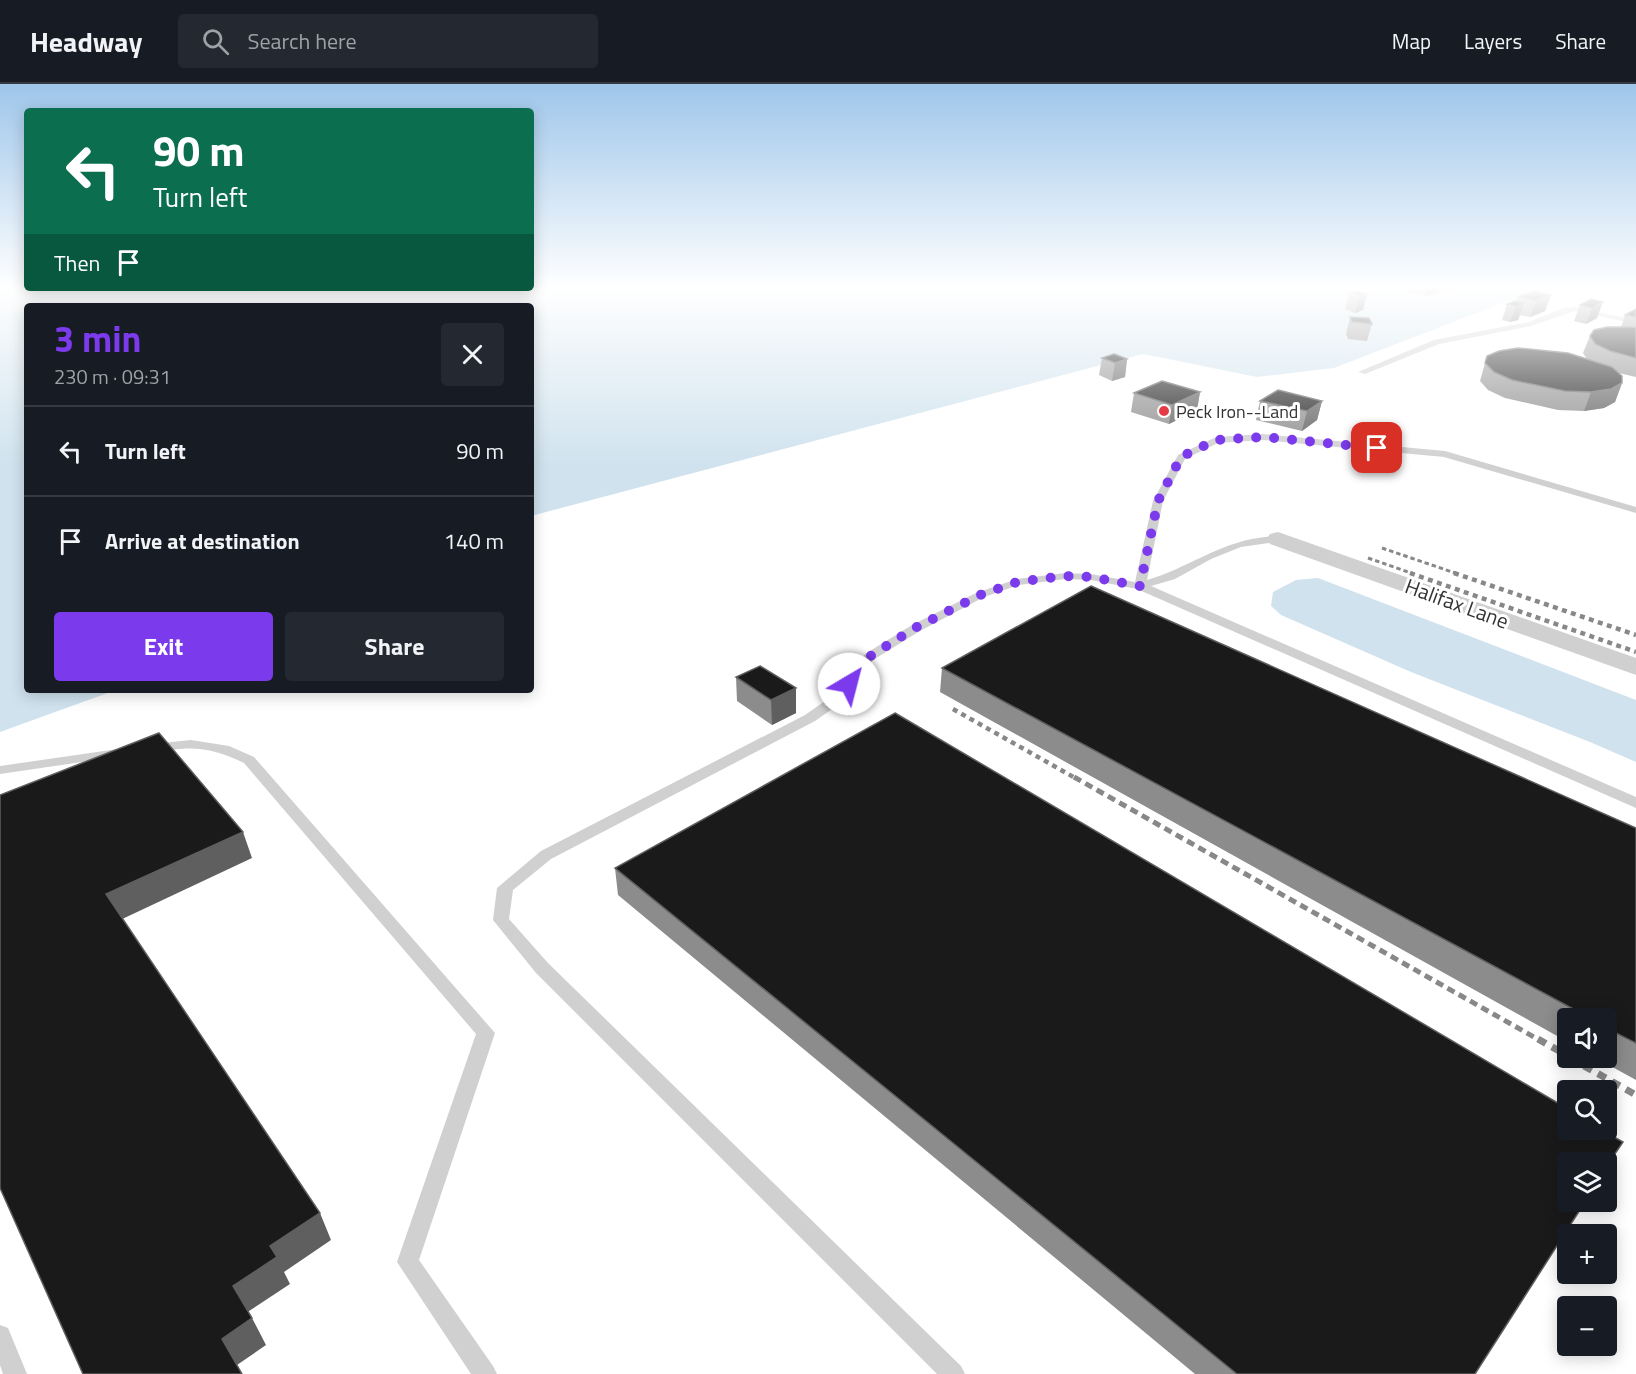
<!DOCTYPE html>
<html lang="en">
<head>
<meta charset="utf-8">
<style>
	body { margin:0; font-family:"Titillium Web",sans-serif; background:#242831; color:#f1f3f6; height:100vh; display:flex; flex-direction:column; font-size:22px; white-space:nowrap }
	* { box-sizing:border-box; margin:0 }
	p { font-size:20px; color:#9ea1a6 }
	.icon { flex:none; width:33px; height:33px; fill:none; stroke:currentColor; stroke-width:2; stroke-linecap:round; stroke-linejoin:round }
	.map { position:relative; flex:1; overflow:hidden }
	.side { position:absolute; left:24px; top:219px; width:510px; height:390px; display:flex; flex-direction:column; background:#171b24; border-radius:6px; box-shadow:0 3px 15px #0003 }
	.side>* { flex:none }
	.guide { position:absolute; left:24px; top:24px; width:510px; height:183px; border-radius:6px; box-shadow:0 3px 15px #0003; background:#0b6e4f; color:#fff; overflow:hidden }
	.controls { position:absolute; left:1557px; top:924px; display:grid; gap:12px }
	.controls a { display:grid; place-items:center; width:60px; height:60px; border-radius:6px; background:#171b24; box-shadow:0 3px 15px #0003; font-size:30px }
	.pin { position:absolute; display:grid; place-items:center; width:51px; height:51px; color:#fff; margin:-26px; border-radius:12px; box-shadow:0 3px 9px #0006 }
	.me { position:absolute; width:66px; margin:-33px; rotate:37deg; stroke-linejoin:round; filter:drop-shadow(0 0 4px #0008) }
	.turn { display:flex; align-items:center; gap:21px; height:126px; padding:0 30px; font-size:27px }
	.turn .icon { width:78px; height:78px; stroke-width:2.5 }
	.turn b { display:block; font-size:42px; line-height:51px }
	.then { display:flex; align-items:center; height:57px; padding:0 30px; background:#0003; gap:12px; font-size:22px }
	.round { display:grid; place-items:center; flex:none; width:63px; height:63px; border-radius:6px; background:#242831 }
	.overview { display:flex; align-items:center; justify-content:space-between; height:102px; padding:0 30px }
	h1 { font-size:36px; font-weight:700; line-height:45px; color:#7c3aed }
	.action { display:flex; gap:12px; margin-top:auto; padding:12px 30px }
	.action a { flex:1; height:69px; border-radius:6px; background:#7c3aed; color:#fff; font-size:24px; font-weight:700; line-height:69px; text-align:center }
	.action a+a { background:#242831; color:#f1f3f6 }
	ul { padding:0; list-style:none }
	li { display:flex; align-items:center; gap:18px; height:90px; padding:0 30px; border-top:2px solid #363941 }
	li div { flex:1 }
	li b { display:block; font-size:22px }
	li em { font-style:normal }
	header { display:flex; align-items:center; gap:36px; box-sizing:border-box; height:84px; padding:0 30px; background:#171b24; border-bottom:2px solid #363941 }
	header strong { font-size:28px }
	nav { display:flex; gap:33px; margin-inline-start:auto; font-size:21px }
	.search { width:420px; height:54px; background:#242831; display:flex; align-items:center; gap:15px; box-sizing:border-box; padding:0 21px; border-radius:6px; color:#9ea1a6; font-size:22px }
	.map>svg:first-child { display:block }
	.water { fill:#cfe2ee }
	.lines { fill:none; stroke-linecap:round; stroke-linejoin:round }
	.service { fill:#d0d0d0; fill-rule:evenodd }
	.minor { fill:#d0d0d0; fill-rule:evenodd }
	.rail-far3 { stroke:#888; stroke-width:3; stroke-dasharray:4.5 3; stroke-linecap:butt }
	.rail-far2 { stroke:#888; stroke-width:4.5; stroke-dasharray:5 4.5; stroke-linecap:butt }
	.rail-far1 { stroke:#888; stroke-width:5; stroke-dasharray:8 5; stroke-linecap:butt }
	.rail { stroke:#888; stroke-width:7; stroke-dasharray:9 7; stroke-linecap:butt }
	.wall { fill:#8c8c8c }
	.shaded-wall { fill:#5f5f5f }
	.building { fill:#1a1a1a; stroke:#5f5f5f; stroke-width:1.5 }
	.route { stroke:#7c3aed; stroke-width:10; stroke-dasharray:0 18 }
	.poi-dot { fill:#e63946; stroke:#fff; stroke-width:2 }
	.labels { text-anchor:middle; dominant-baseline:central; stroke-width:6; stroke-linejoin:round; paint-order:stroke }
	.far-poi-label { font-size:18px; fill:#333; stroke:#fff; text-anchor:start }
	.street-label { font-size:21px; fill:#333; stroke:#fff }
</style>
</head>
<body>
<header>
<strong>Headway</strong>
<div class="search"><svg class="icon" aria-label="search" viewBox="0 0 24 24"><circle cx="10" cy="10" r="6"/><path d="M15 15l6 6"/></svg>Search here</div>
<nav><a>Map</a><a>Layers</a><a>Share</a></nav>
</header>
<div class="map">
<svg width="1636" height="1290" viewBox="0 0 1636 1290">
	<rect width="100%" height="100%" fill="#fff"/>
	<!-- water -->
	<path class="water" d="M0 204H1571L1505 218 1334 284 1257 293 1143 270 531 432V222H27V606H116L0 648Z
		M1318 494 1636 616V678L1590 658 1411 588 1281 531 1271 522 1273 508 1296 496Z"/>
	<g class="lines">
		<!-- service -->
		<path class="service" d="M1575 223 1636 236V240L1575 227 1531 242 1439 260 1365 290 1358 288 1434 256 1529 238 1563 224Z
			M1263 350 1445 367 1636 423V429L1444 373 1263 356 1218 359 1185 375 1163 417 1147 496C1186 485 1217 460 1258 454 1266 453 1274 451 1282 453V457L1241 463 1211 475 1175 495 1151 502 1636 713V724L1137 505 1091 496 1065 495 1019 501 984 513 920 547 873 576 845 616 815 637 551 775 513 806 509 835 548 879 961 1282 965 1290H937L536 889 493 836 497 804 541 767 805 631 835 610 865 570 912 541 976 509 1017 495 1065 489 1091 490 1135 498 1153 417 1178 371 1216 353Z
			M191 656 229 662 254 673 495 949 419 1176 493 1282 497 1290H471L397 1178 476 950 244 679C223 669 204 663 181 665 170 665 153 672 145 664L152 660Z
			M118 665 123 666 125 669 123 672 0 690V682Z
			M0 1241 8 1244 27 1290H3L0 1281Z"/>
		<!-- minor -->
		<path class="minor" d="M1278 448 1636 574V591L1270 460 1267 455 1270 450Z"/>
		<!-- rail-far3 -->
		<path class="rail-far3" d="M1382 464 1458 490
			M1368 474 1414 490"/>
		<!-- rail-far2 -->
		<path class="rail-far2" d="M1410 489 1636 568
			M1454 489 1636 551
			M953 625 1077 695"/>
		<!-- rail-far1 -->
		<path class="rail-far1" d="M1074 693 1541 957"/>
		<!-- rail -->
		<path class="rail" d="M1538 955 1568 972
			M1570 974 1636 1011"/>
	</g>
	<!-- wall -->
	<path class="wall" d="M1409 204H1453L1426 212 1408 207Z
		M1349 209 1367 210 1363 226 1355 229 1345 225Z
		M1551 211 1545 227 1530 233 1520 231 1518 236 1510 238 1502 236 1507 220 1516 217 1518 213Z
		M1591 215 1597 234 1586 240 1574 237 1580 221Z
		M1636 225V293L1619 289 1622 299 1615 318 1604 324 1584 327 1558 326 1505 314 1488 306 1480 297 1487 272 1587 275 1583 269 1590 252 1621 243 1625 231Z
		M1350 233 1372 240 1367 257 1348 255 1346 250Z
		M1102 274 1127 275 1125 293 1112 297 1099 291Z
		M1200 308 1197 326 1169 340 1131 328 1134 309Z
		M1260 317H1322L1317 336 1302 347 1256 336Z
		M942 584 1636 744V996L1596 974H1606V934H1568V958L940 608Z
		M736 593 796 629 772 641 737 617Z
		M615 784 1475 1290H1195L618 811Z"/>
	<!-- shaded-wall -->
	<path class="shaded-wall" d="M1428 204H1453L1426 212Z
		M1367 210 1363 226 1355 229 1360 212Z
		M1551 211 1545 227 1530 233 1536 217Z
		M1603 218 1597 234 1586 240 1592 224Z
		M1524 219 1518 236 1510 238 1516 222Z
		M1127 275 1125 293 1112 297 1115 279Z
		M1622 299 1615 318 1604 324 1584 327 1591 308Z
		M1200 308 1197 326 1169 340 1172 321Z
		M1322 317 1317 336 1302 347 1307 327Z
		M796 604V629L772 641 771 616Z
		M243 748 252 774 118 837 106 810Z
		M320 1129 331 1156 284 1188 290 1200 246 1229 233 1202 270 1162Z
		M252 1234 266 1261 237 1281 222 1255Z"/>
	<!-- building -->
	<path class="building" d="M1356 207 1367 210 1360 212 1349 209Z
		M1533 207 1551 211 1536 217 1518 213Z
		M1591 215 1603 218 1592 224 1580 221Z
		M1515 217 1524 219 1516 222 1507 220Z
		M1636 225V233L1625 231Z
		M1350 233 1369 234 1372 240 1352 238Z
		M1607 243H1636V274L1610 267 1595 260 1590 252 1594 246Z
		M1518 264 1568 269 1612 283 1622 292V299L1611 305 1591 308 1565 307 1512 296 1494 288 1485 279 1487 272 1499 267Z
		M1114 270 1127 275 1115 279 1102 274Z
		M1162 297 1200 308 1172 321 1134 309Z
		M1278 306 1322 317 1307 327 1260 317Z
		M1091 502 1636 744V959L1606 944V934H1590L942 584Z
		M760 582 796 604 771 616 736 593Z
		M895 629 1568 1025V1046H1602L1623 1058 1606 1083V1078H1568V1118H1585L1475 1290H1237L615 784Z
		M159 649 243 748 106 810 320 1129 270 1162 277 1173 233 1202 252 1234 222 1255 242 1290H83L0 1104V711Z"/>
	<!-- sky -->
	<linearGradient id="sky" x2="0" y2="1"><stop stop-color="#9ec6ea"/><stop offset="0.53" stop-color="#fff"/><stop offset="1" stop-color="#fff" stop-opacity="0"/></linearGradient>
	<rect width="1636" height="384" fill="url(#sky)"/>
	<g class="lines">
		<!-- route -->
		<path class="route" d="M849 600 869 573 915 544 980 511 1017 498 1065 492 1091 493 1140 502 1158 417 1181 373 1216 356 1263 353 1377 364"/>
	</g>
	<!-- markers -->
	<circle class="poi-dot" cx="1164" cy="327" r="6"/>
	<g class="labels">
		<!-- far-poi labels -->
		<g class="far-poi-label">
			<text x="1176" y="327">Peck Iron--Land</text>
		</g>
		<!-- street labels -->
		<g class="street-label">
			<text transform="translate(1457 519) rotate(20)">Halifax Lane</text>
		</g>
	</g>
</svg>
<div class="controls">
<a><svg class="icon" aria-label="sound" viewBox="0 0 24 24"><path d="M4 9h4l5-4v14l-5-4H4zM17 9q2 3 0 6"/></svg></a>
<a><svg class="icon" aria-label="search" viewBox="0 0 24 24"><circle cx="10" cy="10" r="6"/><path d="M15 15l6 6"/></svg></a>
<a><svg class="icon" aria-label="layers" viewBox="0 0 24 24"><path d="M12 4l9 5-9 5-9-5zM3 14l9 5 9-5"/></svg></a>
<a>+</a>
<a>−</a>
</div>
<div class="pin" style="left:1377px;top:364px;background:#d93025"><svg class="icon" aria-label="arrive" viewBox="0 0 24 24"><path d="M6 21V4h12l-3 4 3 4H6"/></svg></div>
<svg class="me" style="left:849px;top:600px" viewBox="-20 -20 40 40"><circle r="19" fill="#fff"/><path d="M0-13L10 11 0 6-10 11z" fill="#7c3aed"/></svg>
<div class="guide">
<div class="turn"><svg class="icon" aria-label="left" viewBox="0 0 24 24"><path d="M17 20v-9H6M10 6l-5 5 5 5"/></svg><div><b>90 m</b>Turn left</div></div>
<div class="then">Then<svg class="icon" aria-label="arrive" viewBox="0 0 24 24"><path d="M6 21V4h12l-3 4 3 4H6"/></svg></div>
</div>
<section class="side">
<div class="overview"><div><h1>3 min</h1><p>230 m · 09:31</p></div><a class="round"><svg class="icon" aria-label="close" viewBox="0 0 24 24"><path d="M6 6l12 12M18 6L6 18"/></svg></a></div>
<ul>
<li><svg class="icon" aria-label="left" viewBox="0 0 24 24"><path d="M17 20v-9H6M10 6l-5 5 5 5"/></svg><div><b>Turn left</b></div><em>90 m</em></li>
<li><svg class="icon" aria-label="arrive" viewBox="0 0 24 24"><path d="M6 21V4h12l-3 4 3 4H6"/></svg><div><b>Arrive at destination</b></div><em>140 m</em></li>
</ul>
<div class="action"><a>Exit</a><a>Share</a></div>
</section>
</div>
</body>
</html>
